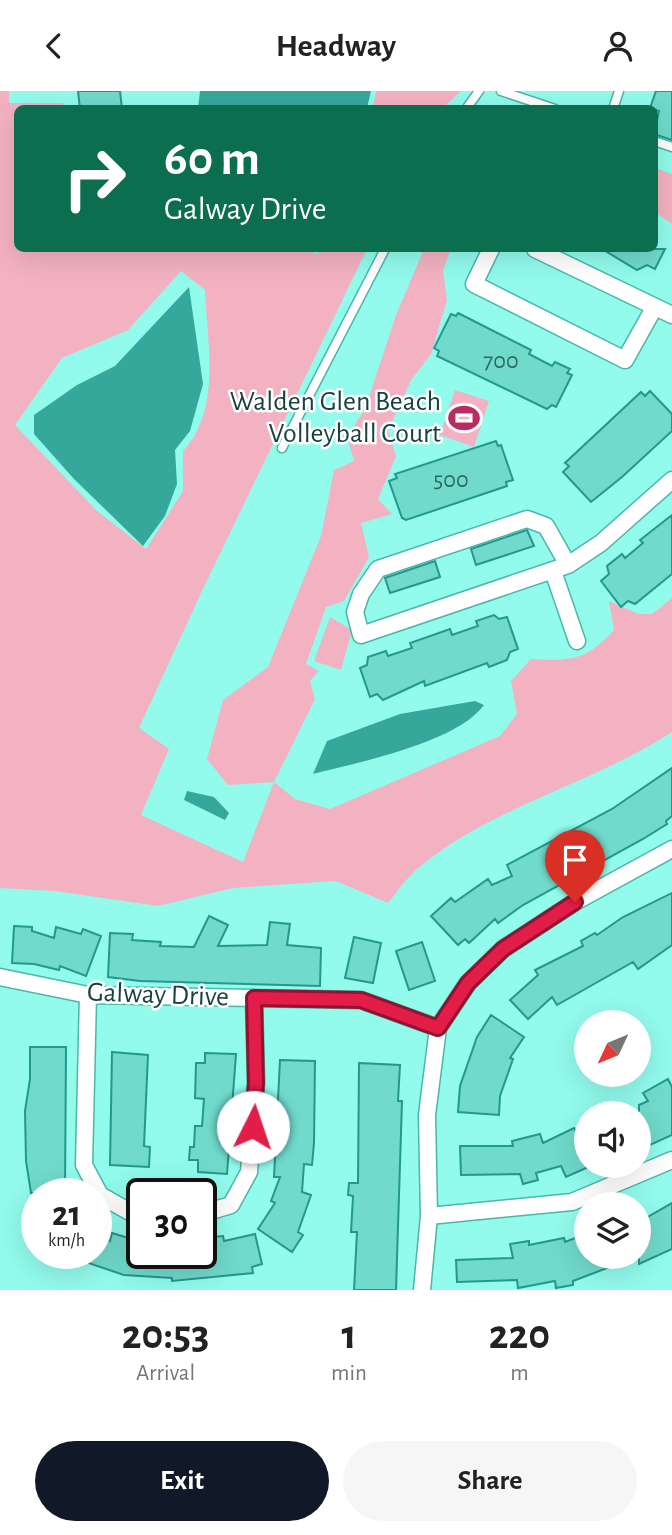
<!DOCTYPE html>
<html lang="en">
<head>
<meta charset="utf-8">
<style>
	body { margin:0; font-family:"Alegreya Sans",sans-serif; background:#f6f6f6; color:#222; height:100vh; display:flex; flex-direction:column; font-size:26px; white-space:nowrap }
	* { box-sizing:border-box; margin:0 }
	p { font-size:23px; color:#767676 }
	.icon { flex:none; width:38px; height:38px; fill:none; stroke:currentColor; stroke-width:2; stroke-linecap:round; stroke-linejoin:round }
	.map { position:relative; height:1199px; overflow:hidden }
	.details { display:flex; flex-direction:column; background:#fff; flex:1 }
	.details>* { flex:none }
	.hud { position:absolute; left:14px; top:14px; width:644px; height:147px; border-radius:10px; box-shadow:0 7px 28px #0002; background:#0b6e4f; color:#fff; overflow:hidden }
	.needle { width:46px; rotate:226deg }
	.buttons { position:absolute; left:574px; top:919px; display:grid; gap:14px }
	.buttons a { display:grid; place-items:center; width:77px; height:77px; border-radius:50%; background:#fff; box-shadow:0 7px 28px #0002; font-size:35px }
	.speed { position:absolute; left:21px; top:1087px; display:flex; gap:14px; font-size:35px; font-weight:700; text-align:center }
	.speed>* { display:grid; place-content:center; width:91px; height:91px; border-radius:50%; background:#fff; box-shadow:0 7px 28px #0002; line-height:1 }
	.speed small { font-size:18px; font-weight:400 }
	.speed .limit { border:4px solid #111; border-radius:10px; background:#fff; color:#111 }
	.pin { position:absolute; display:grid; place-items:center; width:60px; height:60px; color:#fff; margin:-72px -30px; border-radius:50% 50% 50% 0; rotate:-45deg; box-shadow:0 0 7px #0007 }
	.pin .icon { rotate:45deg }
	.me { position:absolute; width:77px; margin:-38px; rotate:4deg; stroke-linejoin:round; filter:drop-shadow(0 0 5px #0008) }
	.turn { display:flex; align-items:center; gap:24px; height:147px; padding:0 35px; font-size:32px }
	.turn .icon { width:91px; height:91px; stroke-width:2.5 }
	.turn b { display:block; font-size:49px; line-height:60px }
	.eta { display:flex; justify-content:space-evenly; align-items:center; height:119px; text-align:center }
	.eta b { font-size:42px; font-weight:700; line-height:49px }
	.button { display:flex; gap:14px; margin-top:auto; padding:14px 35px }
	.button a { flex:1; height:80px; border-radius:42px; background:#111827; color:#fff; font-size:28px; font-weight:700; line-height:80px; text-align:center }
	.button a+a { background:#f6f6f6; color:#222 }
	header { display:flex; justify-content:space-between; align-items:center; height:91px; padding:0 35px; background:#fff; font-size:32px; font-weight:700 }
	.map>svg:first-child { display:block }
	.green { fill:#f3b2c1; fill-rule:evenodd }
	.water { fill:#36a89b }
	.building { fill:#70dacb; stroke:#23988c; stroke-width:2 }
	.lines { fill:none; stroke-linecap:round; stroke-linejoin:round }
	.service-casing { stroke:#4ab7a9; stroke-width:11 }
	.minor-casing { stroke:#4ab7a9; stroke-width:19 }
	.service { stroke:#fff; stroke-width:8 }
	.minor { stroke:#fff; stroke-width:16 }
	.route-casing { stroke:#92132f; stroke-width:18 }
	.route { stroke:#e11d48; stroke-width:12 }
	.labels { text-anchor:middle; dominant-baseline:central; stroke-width:5; stroke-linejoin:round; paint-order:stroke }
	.number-label { font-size:24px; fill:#2c6961 }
	.poi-label { font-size:28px; fill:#16433e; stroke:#fff; text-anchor:end }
	.street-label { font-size:28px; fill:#16433e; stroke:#fff }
</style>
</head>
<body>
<header><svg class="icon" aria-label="back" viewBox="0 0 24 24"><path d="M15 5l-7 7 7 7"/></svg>Headway<svg class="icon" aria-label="person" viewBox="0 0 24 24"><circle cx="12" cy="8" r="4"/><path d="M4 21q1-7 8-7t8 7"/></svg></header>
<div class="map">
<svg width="672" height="1199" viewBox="0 0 672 1199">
	<rect width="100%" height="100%" fill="#92fbec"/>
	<!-- green -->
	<path class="green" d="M0 0H9V12H63V17L18 18V158H305L318 163 321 158H367L201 502 139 637 169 658 141 724 243 771 274 691 228 694 207 668 223 609 268 576 321 445 334 379 354 370 347 346 365 318 396 224 424 158H451L443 179 447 209 431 263 411 289 388 340 396 365 378 408 392 423 361 432 369 466 344 510 326 516 306 573 319 580 310 590 315 608 274 691 295 708 330 718 500 645 517 623 511 590 531 568C571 570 586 570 614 539L609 510 639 523H652L672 507V641C591 694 489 716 416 779 406 788 397 801 388 812L336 790 233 797 158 815 55 800 0 797ZM181 180 205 199C207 252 222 318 183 360V400L146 458 97 420 15 334 62 267 128 239Z
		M376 0H461L443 17H373Z
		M655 77 672 83V133L655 121Z
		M455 299 489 310 474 356 440 344Z
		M330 526 352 539 341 579 314 570Z"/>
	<!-- water -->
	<path class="water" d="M200 0H371L367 17H198Z
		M189 196 203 293 190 340 175 359 177 393 165 425 143 455 74 388 34 343V324L77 294 115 275Z
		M475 610 484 614C456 652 359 671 313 683L327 650 400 623Z
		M187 700 214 706 229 722 225 729 184 709Z"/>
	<!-- building -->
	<path class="building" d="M78 0H120L122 18H80Z
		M656 0H672V49L654 43 659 20 650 17Z
		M602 158H665L655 178 647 174 637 179Z
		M458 222 531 259 529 263 552 275 555 271 570 278 567 282 572 284 556 316 552 314 547 318 437 265 439 260 434 257 451 223 456 225Z
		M650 300 672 323V340L622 386 591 411 563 381 569 375 565 372 641 301 645 305Z
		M496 350 498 355 501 354 513 389 506 391 507 395 406 429 402 427 389 390 397 387 395 383Z
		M672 424V483L635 513 628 510 621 516 601 490 609 483 607 475 622 463 625 467 643 452 640 449Z
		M527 439 534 455 476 474 471 458Z
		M435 470 440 486 390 502 385 487Z
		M494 524 499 528 507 526 518 558 510 561 507 569 489 576 487 572 425 595 424 590 383 609 377 603 370 606 360 577 367 574 368 566 386 560 388 565 412 557 410 552 450 538 452 544 478 535 476 530Z
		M672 677V725L666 730 667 733 643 748 523 814 498 832 495 828 469 852 465 848 458 854 431 825 451 807 455 811 488 788 492 794 512 785 507 774 612 718Z
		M672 802V854L638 878 633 871 557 914 552 906 528 928 510 909 538 884 535 879 583 855 581 850 595 842 597 844 623 826Z
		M209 825 228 834 218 855 267 854 270 831 290 833 287 854 321 857 320 895 140 890 108 886 110 842 133 843 132 849 161 851 160 855 194 856Z
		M14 835 32 836V840L54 847 56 836 81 843 83 838 101 845 86 885 60 875 59 879 34 873 12 872Z
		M354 846 381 852 373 892 345 887Z
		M422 851 435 890 409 899 396 860Z
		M491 924 524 946 510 967 513 968 500 1005 499 1024 458 1021 460 995 477 946Z
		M30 956H66L65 1102H31L26 1070 25 1020 30 988Z
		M112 961 148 964 144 1055 150 1056 149 1076 110 1074Z
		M205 962 236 963 227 1083 198 1081V1069H189L190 1056H194L195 1035H202L204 1008 195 1007 196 972H205Z
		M280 969 315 970 314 1052 312 1074 304 1073 302 1101 311 1104 298 1141 303 1144 292 1161 258 1138 275 1112 271 1110 280 1086H274Z
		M359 972 400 974 398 1010H402L396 1199H354L357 1141H351L353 1105 348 1104 349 1092H358Z
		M668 988 672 996V1044L639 1059V1014L648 1010 643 1002Z
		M574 1037 576 1041 586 1037V1077L566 1086 561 1075 536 1082 538 1089 523 1093 520 1083 461 1084 460 1055H513L512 1050 540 1043 543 1052Z
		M672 1112V1158L639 1173V1131Z
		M112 1142 142 1151V1162H201V1147L223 1145 224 1150 255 1143 262 1173 252 1176 253 1182 172 1190V1187L124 1184 65 1164 96 1162V1144L110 1150Z
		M586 1143V1166H636L573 1190V1194L556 1197 555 1190 518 1197 517 1189 457 1191 456 1169 513 1167 510 1153 529 1150V1154L564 1147 565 1151Z"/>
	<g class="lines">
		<defs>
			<path id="service" d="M501 0 555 18
				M466 18 479 0
				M613 18 619 0
				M654 50 672 56
				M282 357 385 158"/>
			<path id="minor" d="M491 158 474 193 625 269 654 217
				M535 158 672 224
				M568 474 546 435 527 428 378 478 361 503 355 521 361 544 568 474 601 452 672 389
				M553 480 577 550
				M0 886 88 904 361 909 438 937
				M88 904 84 1074 100 1104 135 1124H142
				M201 1123 231 1114 249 1081 256 991 254 907
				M429 1125 572 1111 672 1069
				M422 1199 429 1125 427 1024 438 937 468 892 503 858 575 811 672 758"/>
		</defs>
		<!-- service casing -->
		<use href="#service" class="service-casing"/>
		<!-- minor casing -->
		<use href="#minor" class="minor-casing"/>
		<!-- service -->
		<use href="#service" class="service"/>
		<!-- minor -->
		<use href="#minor" class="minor"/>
	</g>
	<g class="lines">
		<defs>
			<path id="route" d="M253 1036 256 992 254 907 361 909 438 937 468 892 503 858 575 811"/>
		</defs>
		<!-- route casing -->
		<use href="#route" class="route-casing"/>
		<!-- route -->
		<use href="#route" class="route"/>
	</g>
	<!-- icons -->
	<defs>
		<symbol id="stadium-bare" viewBox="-9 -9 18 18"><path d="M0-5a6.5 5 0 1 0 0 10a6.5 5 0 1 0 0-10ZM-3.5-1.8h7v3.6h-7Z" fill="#b92c60" stroke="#fff" stroke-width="2.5" paint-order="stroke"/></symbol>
	</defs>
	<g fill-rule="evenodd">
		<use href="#stadium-bare" x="442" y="305" width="44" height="44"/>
	</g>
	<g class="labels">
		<!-- number labels -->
		<g class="number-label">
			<text x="501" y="270">700</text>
			<text x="451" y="389">500</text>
		</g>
		<!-- poi labels -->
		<g class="poi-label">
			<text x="441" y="311">Walden Glen Beach<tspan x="441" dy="32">Volleyball Court</tspan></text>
		</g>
		<!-- street labels -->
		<g class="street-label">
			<text transform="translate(158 904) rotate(2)">Galway Drive</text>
		</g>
	</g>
</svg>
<div class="buttons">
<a><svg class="needle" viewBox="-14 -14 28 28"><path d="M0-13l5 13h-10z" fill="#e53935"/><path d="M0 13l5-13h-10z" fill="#767676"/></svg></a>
<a><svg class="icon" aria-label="sound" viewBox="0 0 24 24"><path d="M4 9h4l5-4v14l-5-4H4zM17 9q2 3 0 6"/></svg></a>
<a><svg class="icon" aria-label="layers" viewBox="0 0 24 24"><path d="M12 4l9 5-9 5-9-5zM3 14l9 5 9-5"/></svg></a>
</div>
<div class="speed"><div>21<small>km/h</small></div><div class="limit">30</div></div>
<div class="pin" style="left:575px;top:811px;background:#d93025"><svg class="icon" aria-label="arrive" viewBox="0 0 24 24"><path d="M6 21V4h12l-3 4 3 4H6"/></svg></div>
<svg class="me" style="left:253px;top:1036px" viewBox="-20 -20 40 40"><circle r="19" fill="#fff"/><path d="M0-13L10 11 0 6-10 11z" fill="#e11d48"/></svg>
<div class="hud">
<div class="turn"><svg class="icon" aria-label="right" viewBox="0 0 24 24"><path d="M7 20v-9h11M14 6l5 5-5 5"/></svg><div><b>60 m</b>Galway Drive</div></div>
</div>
</div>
<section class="details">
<div class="eta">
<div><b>20:53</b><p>Arrival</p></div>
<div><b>1</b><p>min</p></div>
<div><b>220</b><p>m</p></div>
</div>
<div class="button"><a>Exit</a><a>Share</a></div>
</section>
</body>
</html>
